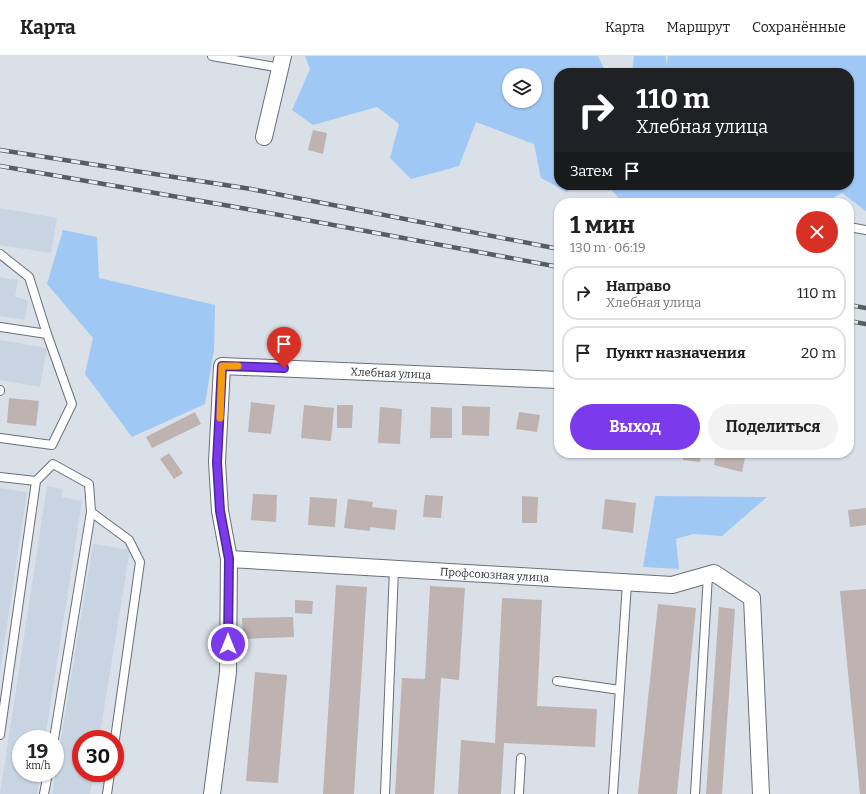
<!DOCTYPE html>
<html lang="ru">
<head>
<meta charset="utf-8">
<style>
	body { margin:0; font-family:Bitter,serif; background:#f2f2f2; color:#222; height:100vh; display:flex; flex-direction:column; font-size:15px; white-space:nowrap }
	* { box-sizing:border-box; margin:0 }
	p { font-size:13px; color:#767676 }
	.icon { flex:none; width:22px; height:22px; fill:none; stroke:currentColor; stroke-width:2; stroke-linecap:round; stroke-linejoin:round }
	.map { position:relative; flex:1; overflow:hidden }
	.drawer { position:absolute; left:554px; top:142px; width:300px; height:260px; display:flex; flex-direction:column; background:#fff; border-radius:16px; box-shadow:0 1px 3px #0004 }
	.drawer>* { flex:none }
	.hud { position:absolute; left:554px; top:12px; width:300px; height:122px; border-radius:16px; box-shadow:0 1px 3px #0004; background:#202124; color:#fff; overflow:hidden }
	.tools { position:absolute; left:502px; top:12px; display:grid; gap:8px }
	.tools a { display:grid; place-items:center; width:40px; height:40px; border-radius:50%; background:#fff; box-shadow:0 1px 3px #0004; font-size:20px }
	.speed { position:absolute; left:12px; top:674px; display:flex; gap:8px; font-size:20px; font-weight:700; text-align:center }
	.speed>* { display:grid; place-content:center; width:52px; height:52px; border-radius:50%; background:#fff; box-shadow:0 1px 3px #0004; line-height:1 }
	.speed small { font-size:10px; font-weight:400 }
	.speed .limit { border:6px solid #d22; background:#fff; color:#111 }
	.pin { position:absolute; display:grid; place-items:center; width:34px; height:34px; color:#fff; margin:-41px -17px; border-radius:50% 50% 50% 0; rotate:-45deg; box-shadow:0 0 4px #0007 }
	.pin .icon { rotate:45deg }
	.me { position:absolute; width:44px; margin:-22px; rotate:0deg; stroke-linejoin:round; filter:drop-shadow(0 0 3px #0008) }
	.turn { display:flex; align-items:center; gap:14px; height:84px; padding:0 16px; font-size:18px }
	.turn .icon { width:52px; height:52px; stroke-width:2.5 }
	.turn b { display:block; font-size:28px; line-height:34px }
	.then { display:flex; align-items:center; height:38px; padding:0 16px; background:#0003; gap:8px; font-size:15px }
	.round { display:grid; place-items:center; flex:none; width:42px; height:42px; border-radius:21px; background:#f2f2f2 }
	.headline { display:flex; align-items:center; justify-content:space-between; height:68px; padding:0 16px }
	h1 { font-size:24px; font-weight:700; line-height:30px }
	.button { display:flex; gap:8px; margin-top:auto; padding:8px 16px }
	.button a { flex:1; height:46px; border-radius:24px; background:#7c3aed; color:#fff; font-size:16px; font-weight:700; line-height:46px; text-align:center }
	.button a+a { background:#f2f2f2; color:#222 }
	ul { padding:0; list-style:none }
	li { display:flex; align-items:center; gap:12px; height:54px; margin:0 8px 6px; padding:0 8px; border:2px solid #e0e0e0; border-radius:16px }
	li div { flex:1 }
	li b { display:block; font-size:15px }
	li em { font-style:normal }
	header { display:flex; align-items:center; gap:24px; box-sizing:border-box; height:56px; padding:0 20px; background:#fff; border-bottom:1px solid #e0e0e0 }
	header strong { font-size:19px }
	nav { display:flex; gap:22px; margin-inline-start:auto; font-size:14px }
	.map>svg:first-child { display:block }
	.built { fill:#c8d4e2 }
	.green { fill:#a0c8f5; fill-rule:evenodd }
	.building { fill:#beb3b0 }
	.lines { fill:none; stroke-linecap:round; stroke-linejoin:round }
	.service-casing { stroke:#6a7077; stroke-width:10 }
	.minor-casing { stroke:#6a7077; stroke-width:18 }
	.service { stroke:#fff; stroke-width:8 }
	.minor { stroke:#fff; stroke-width:16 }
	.rail-casing { stroke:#595d61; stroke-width:4.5 }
	.rail { stroke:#e6edf6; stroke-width:3; stroke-dasharray:9; stroke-linecap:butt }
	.route-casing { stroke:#51269a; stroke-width:10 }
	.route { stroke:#7c3aed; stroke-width:7 }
	.slow { stroke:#f59e0b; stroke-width:7 }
	.labels { text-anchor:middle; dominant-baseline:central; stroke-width:3; stroke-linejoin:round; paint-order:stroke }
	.street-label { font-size:11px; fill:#2e3134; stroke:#e6edf6 }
</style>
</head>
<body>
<header>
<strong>Карта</strong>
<nav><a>Карта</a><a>Маршрут</a><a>Сохранённые</a></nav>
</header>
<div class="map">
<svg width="866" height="738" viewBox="0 0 866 738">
	<rect width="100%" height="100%" fill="#d9e0e8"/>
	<!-- built -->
	<path class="built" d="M0 152 57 162 51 197 0 189Z
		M0 221 18 224 15 241 28 244 25 264 0 260Z
		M0 284 47 292 40 331 0 324Z
		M47 430 63 433 62 441 82 445 45 683H21V717H40L37 738H0Z
		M0 432 27 436 0 616Z
		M93 488 130 494 99 683H81V717H94L90 738H52Z"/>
	<!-- green -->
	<path class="green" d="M305 0H598L606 17H559V129H575L567 136 541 122 534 88 476 66 459 110 411 123 390 102 399 68 377 51 313 69 292 54 310 13ZM509 19H535V45H509Z
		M634 0H666V10L668 0H866V155L842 137 824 147H623L607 129H849V17H632Z
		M63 174 97 181 99 222 215 249 214 294 205 348 132 381 85 318 93 282 47 228Z
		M655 440 767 441 722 480 693 478 676 483 679 513 643 511Z"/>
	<!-- building -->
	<path class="building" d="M313 74 327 77 323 98 308 94Z
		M9 342 39 345 36 370 7 367Z
		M251 346 275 349 271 378 248 376Z
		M304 349 334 352 331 385 301 382Z
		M337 349H353L352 372H337Z
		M462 350 490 351 489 380 462 379Z
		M380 351 402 353 400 388 378 387Z
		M431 351 452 352V382H430Z
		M195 356 201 368 152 392 146 381Z
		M519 356 540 359 537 376 516 373Z
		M169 397 183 417 174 423 160 403Z
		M684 397H701L700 406 683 404Z
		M716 397H746L742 416 714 409Z
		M253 438 277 439 276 466 251 464Z
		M425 439 443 440 441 462 423 461Z
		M522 440 538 441 537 467H522Z
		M310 441 337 443 335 471 308 469Z
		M348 443 373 446 372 451 397 454 395 474 370 471V475L344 472Z
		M605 443 636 447 633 477 602 473Z
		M866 452V469L850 471 848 454Z
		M336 529 367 531 354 738H323Z
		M430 530 465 532 459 624 441 622 434 738H395L402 622 425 623Z
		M866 533V738H860L840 535Z
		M502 542 542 544 537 650 597 653 595 691 504 687 501 738H458L461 684 495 687Z
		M295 544 313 545 312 558 295 557Z
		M658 548 696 552 677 738H638Z
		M719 551 735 553 722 738H706Z
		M293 561 294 581 243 583 242 562Z
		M255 616 287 619 278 727 246 725Z"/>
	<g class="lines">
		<defs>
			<path id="service" d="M212 0 281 12
				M849 171 866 174
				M0 198 29 221 47 278 72 348 52 389 0 382
				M0 271 47 278
				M0 334V335
				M0 421 36 425 53 408 89 428 91 456 129 484 140 506 115 683
				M557 625 620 634
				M0 679 36 425
				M54 683 91 456
				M44 738 48 717
				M107 738 110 717
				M385 738 394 513
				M519 738 521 702
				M613 738 627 527
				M695 738 708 519"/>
			<g id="minor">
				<path d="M264 81 283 0"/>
				<path id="s1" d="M229 503 672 529 714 517 752 542 761 738"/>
				<path id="s2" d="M212 738 228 616 229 503 220 455 217 406 222 310 559 324"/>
			</g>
		</defs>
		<!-- service casing -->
		<use href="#service" class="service-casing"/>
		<!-- minor casing -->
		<use href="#minor" class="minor-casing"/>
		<!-- service -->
		<use href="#service" class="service"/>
		<!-- minor -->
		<use href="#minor" class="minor"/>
		<defs>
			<path id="rail" d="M0 94 251 133 559 193
				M0 110 247 153 559 211
				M849 249 866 252
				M849 265 866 268"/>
		</defs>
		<!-- rail casing -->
		<use href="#rail" class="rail-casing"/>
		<!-- rail -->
		<use href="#rail" class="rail"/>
	</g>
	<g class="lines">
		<defs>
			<path id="route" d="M228 588 229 503 220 455 217 406 222 310 284 312"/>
		</defs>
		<!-- route casing -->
		<use href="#route" class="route-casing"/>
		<!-- route -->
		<use href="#route" class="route"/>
		<!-- slow -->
		<path class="slow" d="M220 362 222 310H238"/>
	</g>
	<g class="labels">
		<!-- street labels -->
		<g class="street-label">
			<text stroke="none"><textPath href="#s2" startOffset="599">Хлебная улица</textPath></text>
			<text stroke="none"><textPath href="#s1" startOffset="266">Профсоюзная улица</textPath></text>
		</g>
	</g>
</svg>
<div class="tools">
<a><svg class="icon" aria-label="layers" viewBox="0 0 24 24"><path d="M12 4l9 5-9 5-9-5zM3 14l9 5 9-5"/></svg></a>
</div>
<div class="speed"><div>19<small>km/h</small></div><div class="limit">30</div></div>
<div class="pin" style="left:284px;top:312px;background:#d93025"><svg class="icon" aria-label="arrive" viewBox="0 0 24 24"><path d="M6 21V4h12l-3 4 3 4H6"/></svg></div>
<svg class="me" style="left:228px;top:588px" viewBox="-20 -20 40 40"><circle r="17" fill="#7c3aed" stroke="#fff" stroke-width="3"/><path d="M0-11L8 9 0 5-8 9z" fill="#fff"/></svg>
<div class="hud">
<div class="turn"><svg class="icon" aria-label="right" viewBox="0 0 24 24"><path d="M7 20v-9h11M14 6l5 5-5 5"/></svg><div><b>110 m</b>Хлебная улица</div></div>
<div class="then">Затем<svg class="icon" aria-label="arrive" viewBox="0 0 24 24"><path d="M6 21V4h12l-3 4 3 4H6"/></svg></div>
</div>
<section class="drawer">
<div class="headline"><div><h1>1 мин</h1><p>130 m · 06:19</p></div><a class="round" style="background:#d93025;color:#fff"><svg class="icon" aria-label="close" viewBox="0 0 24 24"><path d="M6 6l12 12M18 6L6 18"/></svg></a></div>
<ul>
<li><svg class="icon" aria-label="right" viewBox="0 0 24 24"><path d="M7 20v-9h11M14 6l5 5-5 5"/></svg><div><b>Направо</b><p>Хлебная улица</p></div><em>110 m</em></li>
<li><svg class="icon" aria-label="arrive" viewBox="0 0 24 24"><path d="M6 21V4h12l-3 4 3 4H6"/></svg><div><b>Пункт назначения</b></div><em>20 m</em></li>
</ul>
<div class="button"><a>Выход</a><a>Поделиться</a></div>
</section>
</div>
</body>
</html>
